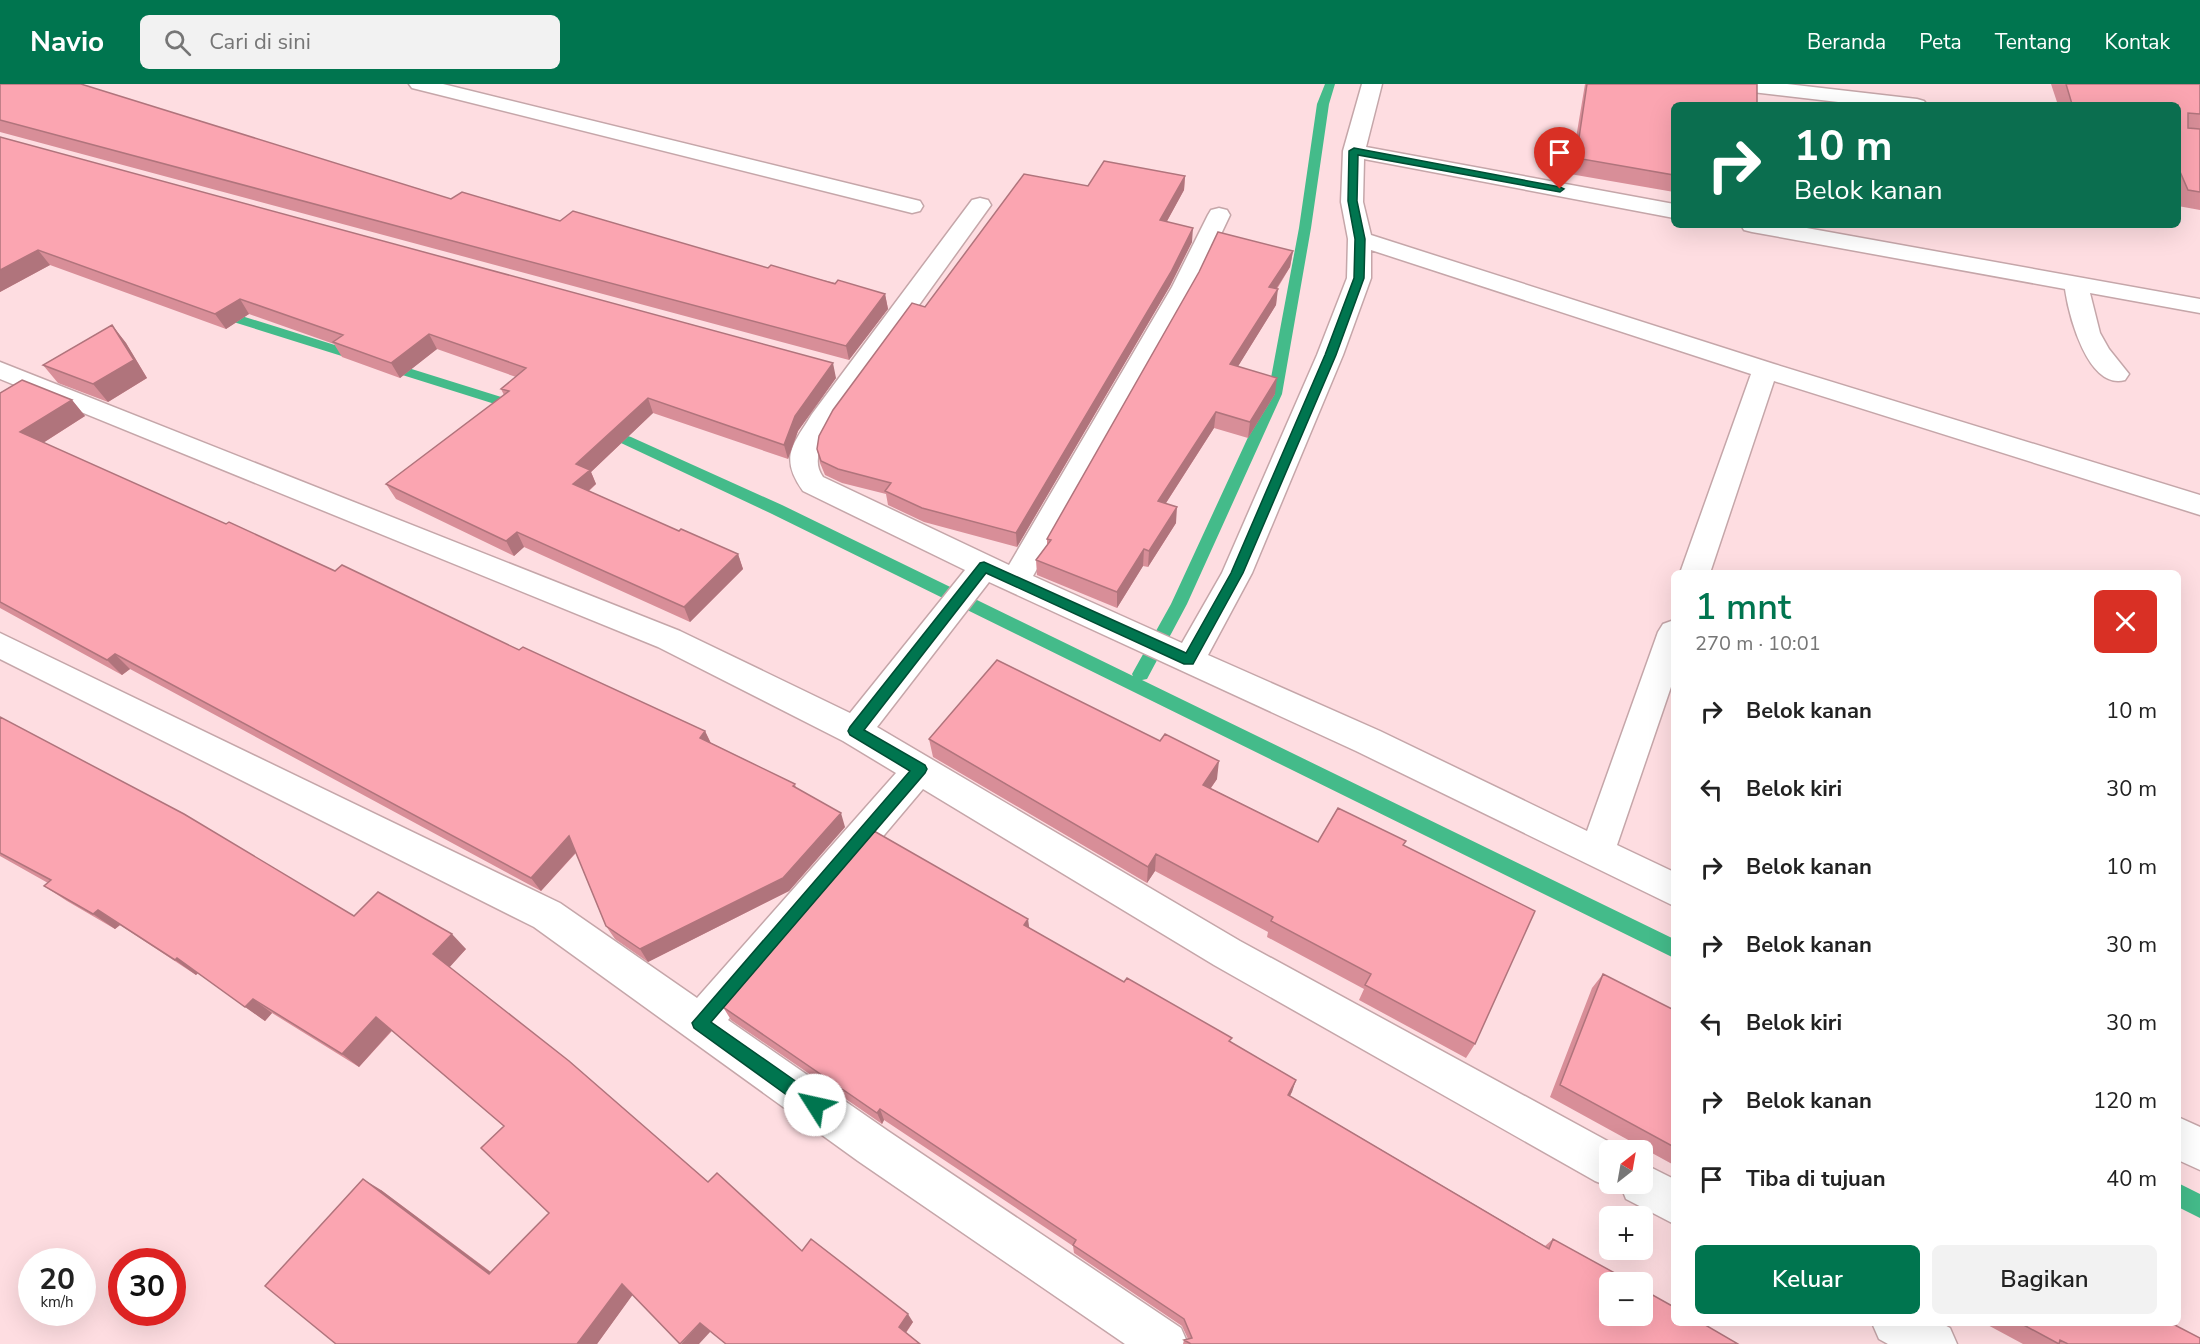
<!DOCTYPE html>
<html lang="id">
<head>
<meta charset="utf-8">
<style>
	body { margin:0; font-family:"Nunito Sans",sans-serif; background:#f2f2f2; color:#222; height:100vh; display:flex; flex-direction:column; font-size:22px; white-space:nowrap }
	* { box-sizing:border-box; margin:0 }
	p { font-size:20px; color:#767676 }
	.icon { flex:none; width:33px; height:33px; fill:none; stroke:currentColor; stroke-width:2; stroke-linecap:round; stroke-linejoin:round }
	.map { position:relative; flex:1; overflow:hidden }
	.drawer { position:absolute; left:1671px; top:486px; width:510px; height:756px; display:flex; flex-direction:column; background:#fff; border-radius:9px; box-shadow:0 6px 24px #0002 }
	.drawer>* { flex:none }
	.banner { position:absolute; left:1671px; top:18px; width:510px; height:126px; border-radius:9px; box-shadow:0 6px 24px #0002; background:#0b6e4f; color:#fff; overflow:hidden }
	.needle { width:39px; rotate:31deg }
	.fabs { position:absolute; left:1599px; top:1056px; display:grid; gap:12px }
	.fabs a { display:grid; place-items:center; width:54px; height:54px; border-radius:9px; background:#fff; box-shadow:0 6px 24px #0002; font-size:30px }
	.speed { position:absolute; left:18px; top:1164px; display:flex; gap:12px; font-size:30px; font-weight:700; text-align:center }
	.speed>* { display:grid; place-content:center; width:78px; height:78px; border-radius:50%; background:#fff; box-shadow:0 6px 24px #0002; line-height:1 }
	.speed small { font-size:15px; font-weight:400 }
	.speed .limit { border:9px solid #d22; background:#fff; color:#111 }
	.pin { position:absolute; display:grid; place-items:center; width:51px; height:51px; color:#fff; margin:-62px -26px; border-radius:50% 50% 50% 0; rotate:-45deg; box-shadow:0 0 6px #0007 }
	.pin .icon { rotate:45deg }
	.me { position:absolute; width:66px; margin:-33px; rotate:305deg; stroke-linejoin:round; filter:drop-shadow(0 0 4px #0008) }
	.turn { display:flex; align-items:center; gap:21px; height:126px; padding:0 24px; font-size:27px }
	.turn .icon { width:78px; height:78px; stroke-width:2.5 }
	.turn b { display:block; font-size:42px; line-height:51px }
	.round { display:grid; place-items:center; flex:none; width:63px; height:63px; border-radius:9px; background:#f2f2f2 }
	.headline { display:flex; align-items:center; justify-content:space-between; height:102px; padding:0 24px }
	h1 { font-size:36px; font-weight:600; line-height:45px; color:#00754f }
	.cta { display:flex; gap:12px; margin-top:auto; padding:12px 24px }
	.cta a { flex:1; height:69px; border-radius:9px; background:#00754f; color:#fff; font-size:24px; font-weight:600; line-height:69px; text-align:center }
	.cta a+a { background:#f2f2f2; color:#222 }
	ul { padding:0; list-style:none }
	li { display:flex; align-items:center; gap:18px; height:78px; padding:0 24px }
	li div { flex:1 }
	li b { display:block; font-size:22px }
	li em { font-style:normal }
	header { display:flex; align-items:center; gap:36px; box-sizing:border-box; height:84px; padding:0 30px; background:#00754f; color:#fff }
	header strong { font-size:28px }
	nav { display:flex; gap:33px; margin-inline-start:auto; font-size:21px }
	.search { width:420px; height:54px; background:#f2f2f2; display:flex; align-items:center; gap:15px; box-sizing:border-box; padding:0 21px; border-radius:9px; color:#767676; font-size:22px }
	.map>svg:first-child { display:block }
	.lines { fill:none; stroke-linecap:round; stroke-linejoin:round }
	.stream { fill:#44bb8a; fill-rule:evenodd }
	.minor-casing { stroke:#c5a6a9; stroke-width:3 }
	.minor { fill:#fff; fill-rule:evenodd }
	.wall { fill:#d88e98 }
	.shaded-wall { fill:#b0747c }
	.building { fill:#fba5b1; stroke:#b0747c; stroke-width:1.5 }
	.route { fill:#00754f; stroke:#004c33; stroke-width:1.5 }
</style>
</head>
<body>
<header>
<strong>Navio</strong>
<div class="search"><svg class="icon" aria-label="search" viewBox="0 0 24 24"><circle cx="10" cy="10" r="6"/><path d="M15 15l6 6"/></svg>Cari di sini</div>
<nav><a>Beranda</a><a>Peta</a><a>Tentang</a><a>Kontak</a></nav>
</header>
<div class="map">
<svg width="2200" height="1260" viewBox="0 0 2200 1260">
	<rect width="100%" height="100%" fill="#fedde1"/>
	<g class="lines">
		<!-- stream -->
		<path class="stream" d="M1325 0H1335L1329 20 1311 144 1282 310 1187 520 1147 595 1142 596 1674 855V874L770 429 621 359 598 352 596 349 603 344 631 353 782 421 1133 592 1132 590 1171 520 1268 310 1299 144 1317 20Z
			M216 224 524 320 526 323 519 328 514 326 211 231 209 228 211 225Z
			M2178 1099 2200 1110V1134L2178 1123Z"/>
		<defs>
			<path id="minor" d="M409 0H443L920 117 923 122 920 127 912 129 412 4Z
				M1362 0H1382L1366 63 1674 120V134L1364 75 1363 118 1371 151 1774 280 2200 411V431L1774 297 1710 489H1680L1751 290 1371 166V194L1343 271 1252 489 1208 571 1380 647 1587 747 1658 548 1663 540 1674 536V594L1617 761 1674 788V822L1356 667 989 498 877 643 1240 857 1624 1066H1610V1100H1619L1610 1103 1595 1097 1214 881 923 705 728 936 888 1047 1181 1244 1188 1260H1125L858 1077 534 843 0 575V549L560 819 697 914 896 689 843 657 658 563 0 295V278L680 547 850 629 965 486 803 407C779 373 793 361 812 330L972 116 980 114 988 116 991 121 834 339C824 356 810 375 823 393L1009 481 1172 203 1208 131 1211 126 1219 124 1227 126 1230 131 1196 203 1033 492 1182 559 1222 489 1317 271 1347 194 1348 155 1341 118 1343 67Z
				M1725 0H1787L1917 15 1924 17 1927 21H1864L1735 6 1728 4Z
				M1741 141H1790L2200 215V229L2090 209 2100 249 2109 265 2129 290 2125 296C2088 306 2069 232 2065 205L1752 148 1744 146Z
				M2178 1033 2200 1043V1086L2178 1076Z
				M1642 1079 1674 1095V1140L1626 1115 1620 1100H1642Z
				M1872 1239H1941L1950 1244 1957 1260H1888L1879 1255Z"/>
		</defs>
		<!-- minor casing -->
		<use href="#minor" class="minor-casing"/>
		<!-- minor -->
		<use href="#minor" class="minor"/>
	</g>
	<!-- wall -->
	<path class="wall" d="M0 0 451 115 560 137 885 210 888 225 849 276 0 48Z
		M1585 0H1757L1674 21V108L1570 90Z
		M2051 0H2200V126L2178 122V21H2058Z
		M0 53 836 294 798 347 788 375 653 329 591 388 596 400 589 407 679 447 738 470 743 485 690 538 524 463 514 472 396 415 386 400 504 311 501 305 516 293 437 265 400 294 342 273 334 260 249 230 226 245 50 181 0 208Z
		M1185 92 1184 106 1167 137 1192 158 1170 202 1017 463 924 438 888 421 886 410 842 399 825 391 820 379 817 365 925 223 1088 102Z
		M1293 167 1290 183 1277 205 1276 221 1238 282 1275 310 1248 354 1214 344 1166 419 1176 439 1148 483 1143 482 1117 524 1037 491 1036 476 1047 461V455Z
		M112 241 126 259 147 294 108 318 58 299 43 281Z
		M0 309 72 316 85 332 43 359 226 440 705 647 711 659 795 700 796 704 845 743 789 807 648 878 615 855 606 842 576 769 541 807 130 585 122 591 0 524Z
		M0 633 354 832 466 865 449 883 708 1098 802 1167 913 1238 906 1249 710 1247 632 1211 597 1260H336L381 1106 491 1188 549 1129 504 1042 392 947 359 983 272 929 265 937 198 889 196 891 120 841 115 845 67 817 44 802 48 799 0 772Z
		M929 655 1160 657 1217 695 1211 704 1318 758 1404 762 1475 960 1466 974 1359 916 1364 905 1267 853 1268 848 1155 787 1147 799 933 673Z
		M1029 844 1296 996 1290 1012 1545 1162 1553 1155 1738 1260H1183L1184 1256 1188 1255 1182 1242 1074 1169 1073 1162 884 1036 882 1040 731 936 723 923Z
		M1603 890 1674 926V1078L1672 1080 1550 1013 1592 904Z
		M1984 1239H2171L2200 1260H2023Z"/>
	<!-- shaded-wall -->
	<path class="shaded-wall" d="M1185 92 1184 106 1160 150V136Z
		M1193 144 1192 158 1170 202 1017 463 1016 449Z
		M38 166 50 181 0 208V186Z
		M1293 167 1290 183 1267 219 1269 203Z
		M1278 205 1276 221 1229 297 1230 280Z
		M885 210 888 225 849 276 846 262Z
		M240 215 249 230 226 245 215 230Z
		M112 241 126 259 147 294 108 318 93 300Z
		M429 250 437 265 400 294 391 279Z
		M833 279 836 294 798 347 788 375 784 361 795 332Z
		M1277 294 1275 310 1248 354 1250 338Z
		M648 314 653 329 591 388 596 400 580 414 573 400 576 380Z
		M72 316 85 332 35 364 20 348Z
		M1216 328 1214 344 1157 433 1158 417Z
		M1177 423 1176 439 1148 483 1149 467Z
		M517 448 524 463 514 472 506 457Z
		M1144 465 1143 482 1117 524V508Z
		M738 470 743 485 690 538 684 523Z
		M115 570 130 585 122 591 107 576Z
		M705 647 712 662 700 654Z
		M1219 677 1217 695 1201 718 1203 701Z
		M841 729 845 743 789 807 648 878 640 865Z
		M569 752 578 766 541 807 531 794Z
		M1156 770 1155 787 1147 799 1148 783Z
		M98 826 120 841 115 845 93 830Z
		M1028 835 1030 849 1024 841Z
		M452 850 466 865 448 885 433 870Z
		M177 874 198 889 196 891 175 876Z
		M253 915 272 929 265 937 245 923Z
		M376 933 392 946 359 983 342 970Z
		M1296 996 1292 1008 1284 1023 1288 1011Z
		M880 1025 884 1036 882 1040 877 1029Z
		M363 1095 381 1106 505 1199 489 1190Z
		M622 1200 634 1209 597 1260H577Z
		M908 1230 913 1238 904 1251 899 1243Z
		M700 1239 711 1247 699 1260H681Z"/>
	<!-- building -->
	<path class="building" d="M0 0H81L451 115 462 108 560 137 573 127 768 184 771 181 835 200 838 196 885 210 846 262 0 36Z
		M1587 0H1757V21H1674V91L1576 74Z
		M2066 0H2200V30L2188 29V44L2200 45V108L2188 106 2178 83V21H2082L2072 20Z
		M0 53 833 279 795 332 784 361 648 314 576 380 590 386 573 400 679 447 681 445 738 470 684 523 517 448 506 457 386 400 509 307 501 305 526 284 429 250 391 279 333 258 343 251 240 215 215 230 38 166 0 186Z
		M1104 77 1185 92 1160 136 1193 144 1171 188 1016 449 922 424 885 407 891 399 838 385 821 377 817 365 819 352 833 326 912 219 925 223 1024 90 1088 102Z
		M1218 148 1293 167 1269 203 1278 205 1230 280 1277 294 1250 338 1216 328 1158 417 1177 423 1149 467 1144 465 1117 508 1036 476 1051 456 1047 455 1199 188Z
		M112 241 134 276 93 300 43 281Z
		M22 296 72 316 20 348 226 440 229 438 335 487 342 481 519 566 523 563 705 647 700 654 795 700 793 702 841 729 783 794 640 865 606 842 569 752 531 794 115 570 107 576 0 518V309Z
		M997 576 1160 657 1165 650 1219 677 1203 701 1318 758 1338 724 1406 757 1403 761 1535 827 1475 960 1365 901 1371 890 1271 837 1273 833 1156 770 1148 783 929 655Z
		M0 633 184 730 354 832 378 808 452 850 433 870 569 977 708 1098 717 1089 802 1167 811 1155 908 1230 899 1243 920 1260H726L700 1239 680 1260 622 1200 577 1260H336L265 1202 363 1095 489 1190 549 1129 481 1064 504 1042 376 933 342 970 253 915 245 923 177 874 175 876 98 826 93 830 44 802 51 796 0 769Z
		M874 747 1028 835 1024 841 1124 898 1127 894 1232 954 1229 957 1296 996 1288 1011 1549 1165 1553 1155 1631 1198H1610V1232H1642V1205L1674 1223V1239H1702L1738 1260H1191L1184 1256 1192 1254 1184 1235 1073 1161 1076 1156 880 1025 877 1029 723 923Z
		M1603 890 1674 926V1063L1560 1001Z
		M2020 1239H2171L2200 1254V1260H2068L2060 1256 2059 1260Z"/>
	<!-- route -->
	<path class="route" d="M1354 64 1560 103 1564 105 1560 108 1358 71 1357 117 1365 155 1364 194 1336 271 1243 489 1193 580H1184L986 489 864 646 925 681 927 685 925 689 711 938 821 1015 824 1021 821 1027 815 1029 809 1027 694 944 692 939 910 687 850 651 848 647 850 643 980 479 984 478 1186 569 1231 489 1325 271 1354 194 1355 155 1348 117 1349 67Z"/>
</svg>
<div class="fabs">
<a><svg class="needle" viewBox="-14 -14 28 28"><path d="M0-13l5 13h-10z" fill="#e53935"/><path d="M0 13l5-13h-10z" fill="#767676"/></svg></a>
<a>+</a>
<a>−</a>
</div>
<div class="speed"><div>20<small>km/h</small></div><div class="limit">30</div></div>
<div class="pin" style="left:1560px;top:105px;background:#d93025"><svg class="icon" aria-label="arrive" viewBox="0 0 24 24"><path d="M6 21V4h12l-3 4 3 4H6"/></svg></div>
<svg class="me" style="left:815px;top:1021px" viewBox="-20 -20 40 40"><circle r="19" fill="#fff"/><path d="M0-13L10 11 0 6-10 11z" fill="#00754f"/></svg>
<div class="banner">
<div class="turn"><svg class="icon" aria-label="right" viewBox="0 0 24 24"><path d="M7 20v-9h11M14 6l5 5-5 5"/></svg><div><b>10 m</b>Belok kanan</div></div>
</div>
<section class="drawer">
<div class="headline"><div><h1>1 mnt</h1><p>270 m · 10:01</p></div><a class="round" style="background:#d93025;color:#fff"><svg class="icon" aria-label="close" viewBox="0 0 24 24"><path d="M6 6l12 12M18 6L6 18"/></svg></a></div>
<ul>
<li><svg class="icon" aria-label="right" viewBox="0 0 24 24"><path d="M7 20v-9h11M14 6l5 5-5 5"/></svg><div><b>Belok kanan</b></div><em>10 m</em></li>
<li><svg class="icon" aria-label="left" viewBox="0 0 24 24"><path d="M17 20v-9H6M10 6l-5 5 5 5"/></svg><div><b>Belok kiri</b></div><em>30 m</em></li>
<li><svg class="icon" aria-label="right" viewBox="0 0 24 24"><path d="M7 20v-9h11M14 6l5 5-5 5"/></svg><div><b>Belok kanan</b></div><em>10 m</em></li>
<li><svg class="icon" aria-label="right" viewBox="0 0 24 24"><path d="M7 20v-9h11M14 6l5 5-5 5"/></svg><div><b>Belok kanan</b></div><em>30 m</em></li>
<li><svg class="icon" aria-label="left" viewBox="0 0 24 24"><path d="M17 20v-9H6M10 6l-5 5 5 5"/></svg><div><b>Belok kiri</b></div><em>30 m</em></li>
<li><svg class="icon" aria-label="right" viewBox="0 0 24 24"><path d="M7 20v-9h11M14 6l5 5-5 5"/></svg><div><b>Belok kanan</b></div><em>120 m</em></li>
<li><svg class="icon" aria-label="arrive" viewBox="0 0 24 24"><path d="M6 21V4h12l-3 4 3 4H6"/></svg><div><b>Tiba di tujuan</b></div><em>40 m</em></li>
</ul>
<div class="cta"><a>Keluar</a><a>Bagikan</a></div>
</section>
</div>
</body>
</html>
